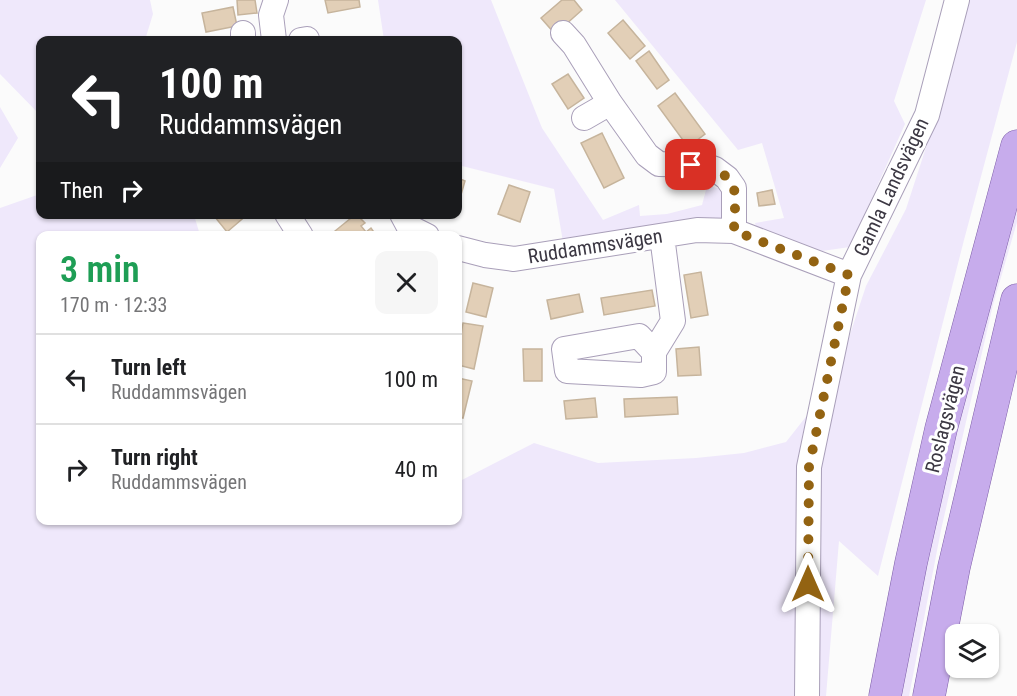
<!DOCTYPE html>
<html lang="en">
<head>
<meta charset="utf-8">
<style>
	body { margin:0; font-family:"Roboto Condensed",sans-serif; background:#f6f6f6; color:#202124; height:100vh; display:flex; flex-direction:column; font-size:22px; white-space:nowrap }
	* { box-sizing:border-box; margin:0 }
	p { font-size:20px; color:#757577 }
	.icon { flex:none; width:33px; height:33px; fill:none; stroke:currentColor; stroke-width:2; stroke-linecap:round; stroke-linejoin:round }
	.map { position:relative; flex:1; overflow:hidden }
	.drawer { position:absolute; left:36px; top:231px; width:426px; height:294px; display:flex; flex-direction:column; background:#fff; border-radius:12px; box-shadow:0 2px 4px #0004 }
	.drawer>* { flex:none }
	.hud { position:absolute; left:36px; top:36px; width:426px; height:183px; border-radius:12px; box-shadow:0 2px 4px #0004; background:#202124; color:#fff; overflow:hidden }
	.controls { position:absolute; left:945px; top:624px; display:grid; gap:12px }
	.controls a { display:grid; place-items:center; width:54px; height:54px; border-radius:12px; background:#fff; box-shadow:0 2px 4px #0004; font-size:30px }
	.pin { position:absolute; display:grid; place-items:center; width:51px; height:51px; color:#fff; margin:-26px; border-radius:12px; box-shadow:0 3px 9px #0006 }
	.me { position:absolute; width:66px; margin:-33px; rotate:0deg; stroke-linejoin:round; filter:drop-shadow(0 0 4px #0008) }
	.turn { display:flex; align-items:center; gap:21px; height:126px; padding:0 24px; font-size:27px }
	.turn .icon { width:78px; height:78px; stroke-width:2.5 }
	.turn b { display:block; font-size:42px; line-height:51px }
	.then { display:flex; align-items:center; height:57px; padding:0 24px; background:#0003; gap:12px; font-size:22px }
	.round { display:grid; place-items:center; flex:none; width:63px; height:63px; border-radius:12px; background:#f6f6f6 }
	.summary { display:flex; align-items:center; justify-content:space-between; height:102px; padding:0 24px }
	h1 { font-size:36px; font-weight:600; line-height:45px; color:#1e9e55 }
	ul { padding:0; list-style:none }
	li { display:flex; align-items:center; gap:18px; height:90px; padding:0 24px; border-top:2px solid #e0e0e0 }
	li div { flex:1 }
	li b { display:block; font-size:22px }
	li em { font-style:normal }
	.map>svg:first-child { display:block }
	.green { fill:#efe8fb }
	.building { fill:#e2cfb7; stroke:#c6b49c; stroke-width:1.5 }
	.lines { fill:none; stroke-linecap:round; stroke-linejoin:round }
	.minor-casing { stroke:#a99fb9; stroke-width:26 }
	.major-casing { stroke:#7e5fa8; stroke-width:33 }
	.minor { stroke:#fff; stroke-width:24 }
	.major { stroke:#c7acec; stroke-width:32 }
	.route { stroke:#936312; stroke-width:10; stroke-dasharray:0 18 }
	.labels { text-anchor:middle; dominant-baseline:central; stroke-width:6; stroke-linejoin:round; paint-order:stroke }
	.street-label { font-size:20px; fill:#3c3843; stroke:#fff }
</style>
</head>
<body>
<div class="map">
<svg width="1017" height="696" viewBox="0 0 1017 696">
	<rect width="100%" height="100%" fill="#fbfbfb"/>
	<!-- green -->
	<path class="green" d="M0 0H150L153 14 145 40H40V115L0 74Z
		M378 0H491L542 128 603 220 639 205 640 216 667 214 702 205 707 186 723 189 728 224 563 242 554 189 458 165V40H384Z
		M615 0H926L894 101 905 124 850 247 822 251 757 231 755 223 784 218 762 143 738 150Z
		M968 0H1017V42L964 240 878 576 839 541 826 696H0V208L40 194V214L194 215 200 235 40 236V520H458V482L534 443 598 463 696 458 744 453 786 442 835 380 866 286 906 209 931 132Z
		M0 107 18 138 0 168Z
		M1017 186V222L993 305 941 530 909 696H898L919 583Z"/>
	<!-- building -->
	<path class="building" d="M237 0H255L257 13 238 15Z
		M325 0H359L360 7 328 13Z
		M562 0H574L582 10 555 34 541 18Z
		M233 7 237 26 206 32 202 13Z
		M623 20 645 46 630 59 608 33Z
		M649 51 669 80 657 89 636 61Z
		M568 74 584 98 568 109 552 84Z
		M675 93 705 134 688 147 658 106Z
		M602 133 624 178 604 188 581 143Z
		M458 178 465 181 458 205Z
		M509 185 530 192 520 222 498 214Z
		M772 190 775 204 759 206 757 193Z
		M218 214H248L227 232 215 217Z
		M356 214 365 223 361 226 366 232 371 228 376 235 339 236 335 231Z
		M701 272 708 315 691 318 684 275Z
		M473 283 493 288 486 317 466 312Z
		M652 290 655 306 604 315 601 298Z
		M579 294 583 312 551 319 547 300Z
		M463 323 483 326 474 369 458 365V351Z
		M699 347 701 375 678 376 676 349Z
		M523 349H542V381H524Z
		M458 378 472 381 463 418 458 417Z
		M677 397 678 414 625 417 624 399Z
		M595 398 597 417 566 419 564 401Z"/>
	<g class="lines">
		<defs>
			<path id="minor" d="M563 33 574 45 610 103 647 155 659 164 704 165 715 169 727 178 734 188V231
				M243 40V33
				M274 40 271 15 276 0
				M301 40 307 39
				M584 118 610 103
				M287 214 301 236
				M402 214 409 227 427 236
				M458 248 485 255 514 259 697 230 734 231 849 275
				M654 352 639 336 564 349 567 371 641 375 654 372V352L673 321 662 236
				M807 696 809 467 849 275 927 115 957 0"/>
			<path id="major" d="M885 696 911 563 941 429 1017 146
				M929 696 954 567 1017 300"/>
		</defs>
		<!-- minor casing -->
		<use href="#minor" class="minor-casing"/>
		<!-- major casing -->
		<use href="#major" class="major-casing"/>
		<!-- minor -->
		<use href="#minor" class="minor"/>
		<!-- major -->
		<use href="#major" class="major"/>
	</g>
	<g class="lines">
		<!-- route -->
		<path class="route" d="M691 165C707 165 726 171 733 186 737 195 734 220 734 231L849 275 809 467 808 584"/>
	</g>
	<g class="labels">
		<!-- street labels -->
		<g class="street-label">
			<text transform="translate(891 187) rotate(-65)">Gamla Landsvägen</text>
			<text transform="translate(595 246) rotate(-9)">Ruddammsvägen</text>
			<text transform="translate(945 419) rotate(-76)">Roslagsvägen</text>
		</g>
	</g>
</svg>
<div class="controls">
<a><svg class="icon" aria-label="layers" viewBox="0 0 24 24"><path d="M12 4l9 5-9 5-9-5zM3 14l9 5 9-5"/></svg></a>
</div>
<div class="pin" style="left:691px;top:165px;background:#d93025"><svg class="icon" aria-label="arrive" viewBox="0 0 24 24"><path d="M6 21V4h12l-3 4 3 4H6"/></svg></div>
<svg class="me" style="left:808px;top:584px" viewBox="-20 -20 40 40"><path d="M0-17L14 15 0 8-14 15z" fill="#936312" stroke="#fff" stroke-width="4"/></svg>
<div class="hud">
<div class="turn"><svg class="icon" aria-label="left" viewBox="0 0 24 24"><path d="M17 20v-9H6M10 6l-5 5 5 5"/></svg><div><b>100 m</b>Ruddammsvägen</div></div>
<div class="then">Then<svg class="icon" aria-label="right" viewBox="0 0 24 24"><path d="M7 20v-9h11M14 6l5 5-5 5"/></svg></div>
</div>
<section class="drawer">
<div class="summary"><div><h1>3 min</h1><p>170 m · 12:33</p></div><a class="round"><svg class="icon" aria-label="close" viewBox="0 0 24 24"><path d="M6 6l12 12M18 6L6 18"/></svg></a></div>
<ul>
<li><svg class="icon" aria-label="left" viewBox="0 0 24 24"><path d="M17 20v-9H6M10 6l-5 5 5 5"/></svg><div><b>Turn left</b><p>Ruddammsvägen</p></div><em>100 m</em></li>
<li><svg class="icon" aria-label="right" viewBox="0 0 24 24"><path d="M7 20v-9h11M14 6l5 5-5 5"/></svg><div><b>Turn right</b><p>Ruddammsvägen</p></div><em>40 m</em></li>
</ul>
</section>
</div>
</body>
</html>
